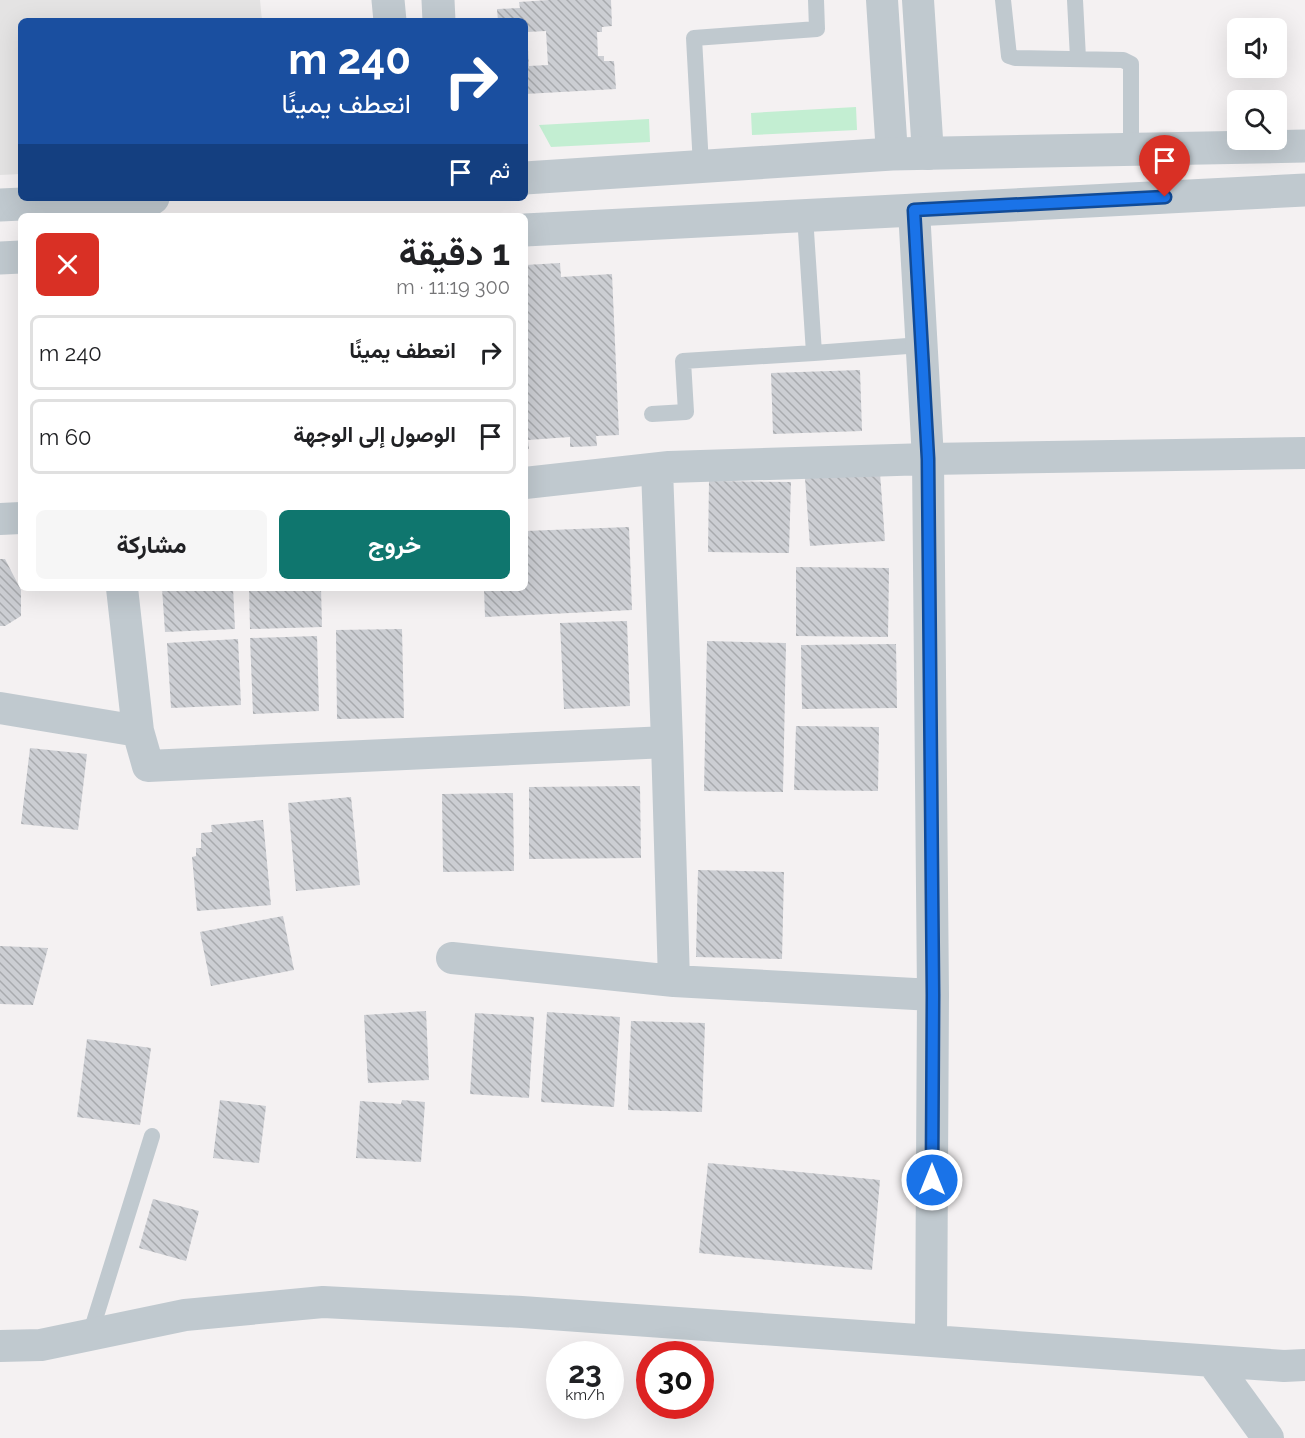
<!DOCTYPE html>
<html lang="ar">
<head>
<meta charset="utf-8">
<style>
	body { margin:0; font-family:Raleway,Vazirmatn,sans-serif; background:#f6f6f6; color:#202124; direction:rtl; height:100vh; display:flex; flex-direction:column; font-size:22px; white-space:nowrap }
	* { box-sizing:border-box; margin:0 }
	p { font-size:20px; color:#757577 }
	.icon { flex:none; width:33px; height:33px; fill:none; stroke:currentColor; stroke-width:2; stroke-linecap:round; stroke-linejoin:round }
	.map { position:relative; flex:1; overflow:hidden; direction:ltr }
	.details { position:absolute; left:18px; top:213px; width:510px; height:378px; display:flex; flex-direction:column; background:#fff; border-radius:9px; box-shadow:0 6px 24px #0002; direction:rtl }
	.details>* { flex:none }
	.banner { position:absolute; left:18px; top:18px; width:510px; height:183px; border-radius:9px; box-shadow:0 6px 24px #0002; direction:rtl; background:#1a4fa0; color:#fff; overflow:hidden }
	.buttons { position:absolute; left:1227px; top:18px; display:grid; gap:12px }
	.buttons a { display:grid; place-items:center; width:60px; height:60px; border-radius:9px; background:#fff; box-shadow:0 6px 24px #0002; font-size:30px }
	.speed { position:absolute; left:546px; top:1341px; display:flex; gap:12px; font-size:30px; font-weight:700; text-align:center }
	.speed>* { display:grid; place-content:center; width:78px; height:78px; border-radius:50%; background:#fff; box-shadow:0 6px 24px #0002; line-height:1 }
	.speed small { font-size:15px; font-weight:400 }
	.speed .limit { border:9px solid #d22; background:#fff; color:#111 }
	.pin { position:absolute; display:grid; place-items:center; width:51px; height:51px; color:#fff; margin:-62px -26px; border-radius:50% 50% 50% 0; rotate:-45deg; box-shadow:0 0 6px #0007 }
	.pin .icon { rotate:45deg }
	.me { position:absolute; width:66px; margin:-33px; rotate:0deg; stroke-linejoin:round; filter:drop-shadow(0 0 4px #0008) }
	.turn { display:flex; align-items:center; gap:21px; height:126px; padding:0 18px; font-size:27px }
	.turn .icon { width:78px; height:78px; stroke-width:2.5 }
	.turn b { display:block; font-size:42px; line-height:51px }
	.then { display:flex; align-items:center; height:57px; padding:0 18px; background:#0003; gap:12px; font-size:22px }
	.round { display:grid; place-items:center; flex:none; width:63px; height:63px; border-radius:9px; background:#f6f6f6 }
	.overview { display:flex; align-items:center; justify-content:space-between; height:102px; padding:0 18px }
	h1 { font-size:36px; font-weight:700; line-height:45px }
	.cta { display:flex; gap:12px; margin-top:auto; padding:12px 18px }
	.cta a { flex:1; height:69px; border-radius:9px; background:#0f766e; color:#fff; font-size:24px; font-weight:700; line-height:69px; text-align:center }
	.cta a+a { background:#f6f6f6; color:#202124 }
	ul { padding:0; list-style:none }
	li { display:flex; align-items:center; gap:18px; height:75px; margin:0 12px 9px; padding:0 6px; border:3px solid #e0e0e0; border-radius:9px }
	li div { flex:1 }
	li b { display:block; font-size:22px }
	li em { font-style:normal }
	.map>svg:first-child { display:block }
	.education { fill:#e4e3e3 }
	.grass { fill:#c3eed2 }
	.building { fill:url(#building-back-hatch); fill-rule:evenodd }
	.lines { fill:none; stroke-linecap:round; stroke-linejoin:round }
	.service { stroke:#c0c9cf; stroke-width:16 }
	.minor { stroke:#c0c9cf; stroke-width:32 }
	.tertiary { stroke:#c0c9cf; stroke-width:33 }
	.route-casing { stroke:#114b97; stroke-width:15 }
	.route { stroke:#1a73e8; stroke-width:10 }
</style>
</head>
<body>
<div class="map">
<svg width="1305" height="1438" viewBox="0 0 1305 1438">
	<defs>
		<pattern id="building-back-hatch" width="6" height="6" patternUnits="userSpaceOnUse" patternTransform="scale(1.5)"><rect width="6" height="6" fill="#ccced3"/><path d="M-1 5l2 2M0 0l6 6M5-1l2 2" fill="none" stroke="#a8aaae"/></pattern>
	</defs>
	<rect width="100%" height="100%" fill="#f4f1f2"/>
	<!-- education -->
	<path class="education" d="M0 0H260L262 21H21V174L0 175Z"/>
	<!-- grass -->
	<path class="grass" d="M856 107 857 130 752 135 751 113Z
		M649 119 650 142 551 147 539 125Z"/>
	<!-- building -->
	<path class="building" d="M549 0H611L612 26 602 27V32H597L598 56H604V61H614L616 89 525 94V21H498L497 9 520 8 519 2ZM546 31 548 65 529 66 527 32Z
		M560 263 561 277 612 274 619 435 596 436 597 446 570 447V437L528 440 529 449 525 450V265Z
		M860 370 862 431 773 434 771 373Z
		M880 473 885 541 810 546 805 478Z
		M709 481 791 482 789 553 708 552Z
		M629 527 632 610 485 617 484 588H525V531Z
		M0 559H5L21 590V616L5 626H0Z
		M796 567 889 568 888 637 796 636Z
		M162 588H233L235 629 165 632Z
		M249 588H321L322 627 250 629Z
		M627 621 630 706 564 709 560 623Z
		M402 629 404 718 337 719 336 630Z
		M317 636 319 711 253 714 250 638Z
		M238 639 241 705 171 708 167 643Z
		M707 641 786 643 783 792 704 791Z
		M896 644 897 708 802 709 801 645Z
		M796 726 879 727 878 791 794 790Z
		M30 748 87 754 78 830 21 824Z
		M640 786 641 858 529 859V787Z
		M513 793 514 871 443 872 442 794Z
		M351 797 360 885 296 891 288 803Z
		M263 820 271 905 197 911 192 857 196 856V848H201V833L212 832 211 825Z
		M698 870 784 872 782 959 696 957Z
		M283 916 294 970 211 986 200 932Z
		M0 946 48 948 33 1005 0 1004Z
		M426 1011 429 1080 368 1083 364 1015Z
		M547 1012 620 1017 614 1107 541 1102Z
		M475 1013 534 1017 529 1098 470 1094Z
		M631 1021 705 1023 702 1112 628 1110Z
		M87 1039 151 1048 140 1125 77 1117Z
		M220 1100 266 1106 259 1163 213 1158Z
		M402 1100 425 1102 421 1162 356 1158 360 1101 401 1104Z
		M708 1163 880 1180 872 1270 699 1253Z
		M153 1199 199 1211 186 1261 139 1248Z"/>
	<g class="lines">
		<!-- service -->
		<path class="service" d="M1003 0 1009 56 1015 58 1123 60 1131 64V150
			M1075 0 1078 58
			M701 166 694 38 817 29 816 0
			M805 216 814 353 921 345
			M652 414 686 412 683 361 814 353
			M90 1335 152 1136"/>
		<!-- minor -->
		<path class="minor" d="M882 0 892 154
			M918 0 928 154
			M525 483 669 467 928 459 1305 453
			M0 519 21 518
			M0 708 138 731 122 588
			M138 731 148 766 667 742 657 469
			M667 742 674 981 933 995 928 459 914 210
			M452 958 674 981
			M931 1341 933 995
			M0 1346 41 1345 185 1315 323 1302 522 1312 1284 1366 1305 1365
			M1212 1361 1268 1438"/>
		<!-- tertiary -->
		<path class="tertiary" d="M388 0 390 21
			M438 0 439 21
			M525 178 892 154 1305 146
			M0 205 153 198
			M525 230 1305 190
			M0 258 21 257"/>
	</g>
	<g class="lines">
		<defs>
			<path id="route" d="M932 1180 933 995 928 459 914 210 1165 197"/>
		</defs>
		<!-- route casing -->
		<use href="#route" class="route-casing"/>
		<!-- route -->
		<use href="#route" class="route"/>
	</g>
</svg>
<div class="buttons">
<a><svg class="icon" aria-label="sound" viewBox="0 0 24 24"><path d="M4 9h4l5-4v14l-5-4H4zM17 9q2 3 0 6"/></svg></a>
<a><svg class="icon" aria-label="search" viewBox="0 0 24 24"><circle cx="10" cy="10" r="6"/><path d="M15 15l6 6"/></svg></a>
</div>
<div class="speed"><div>23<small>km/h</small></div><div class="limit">30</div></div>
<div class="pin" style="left:1165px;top:197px;background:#d93025"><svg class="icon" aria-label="arrive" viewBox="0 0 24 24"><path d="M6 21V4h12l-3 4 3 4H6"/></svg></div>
<svg class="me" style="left:932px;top:1180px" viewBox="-20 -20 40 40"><circle r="17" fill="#1a73e8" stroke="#fff" stroke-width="3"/><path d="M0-11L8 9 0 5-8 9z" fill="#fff"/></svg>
<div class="banner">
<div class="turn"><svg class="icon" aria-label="right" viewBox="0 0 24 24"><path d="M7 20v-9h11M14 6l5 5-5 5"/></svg><div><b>240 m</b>انعطف يمينًا</div></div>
<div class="then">ثم<svg class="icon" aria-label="arrive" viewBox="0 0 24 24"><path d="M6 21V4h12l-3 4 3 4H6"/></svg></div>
</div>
<section class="details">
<div class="overview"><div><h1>1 دقيقة</h1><p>300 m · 11:19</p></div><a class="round" style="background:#d93025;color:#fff"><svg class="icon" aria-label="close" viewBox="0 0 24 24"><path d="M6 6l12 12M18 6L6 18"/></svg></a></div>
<ul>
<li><svg class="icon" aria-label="right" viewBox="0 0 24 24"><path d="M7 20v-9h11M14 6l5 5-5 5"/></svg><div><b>انعطف يمينًا</b></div><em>240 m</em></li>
<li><svg class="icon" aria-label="arrive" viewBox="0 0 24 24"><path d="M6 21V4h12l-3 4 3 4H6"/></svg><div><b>الوصول إلى الوجهة</b></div><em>60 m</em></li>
</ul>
<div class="cta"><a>خروج</a><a>مشاركة</a></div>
</section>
</div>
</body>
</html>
